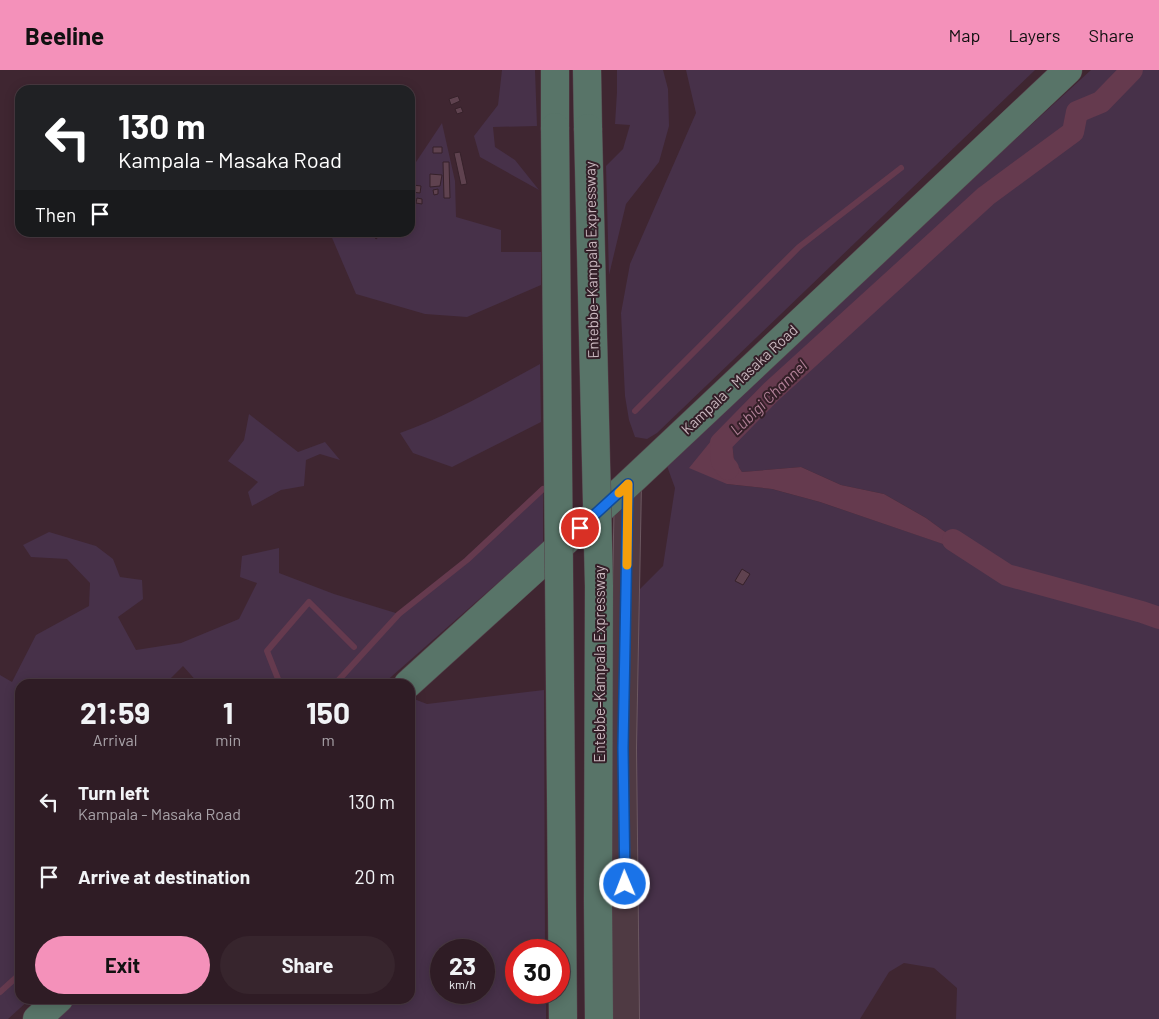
<!DOCTYPE html>
<html lang="en">
<head>
<meta charset="utf-8">
<style>
	body { margin:0; font-family:Barlow,sans-serif; background:#37252d; color:#f1f3f6; height:100vh; display:flex; flex-direction:column; font-size:19px; white-space:nowrap }
	* { box-sizing:border-box; margin:0 }
	p { font-size:16px; color:#a7a1a7 }
	.icon { flex:none; width:28px; height:28px; fill:none; stroke:currentColor; stroke-width:2; stroke-linecap:round; stroke-linejoin:round }
	.map { position:relative; flex:1; overflow:hidden }
	.panel { position:absolute; left:15px; top:609px; width:400px; height:325px; display:flex; flex-direction:column; background:#2f1c25; border-radius:15px; box-shadow:0 2px 12px #0003,0 0 0 1px #4a3a42 }
	.panel>* { flex:none }
	.guide { position:absolute; left:15px; top:15px; width:400px; height:152px; border-radius:15px; box-shadow:0 2px 12px #0003,0 0 0 1px #4a3a42; background:#202124; color:#fff; overflow:hidden }
	.speed { position:absolute; left:430px; top:869px; display:flex; gap:10px; font-size:25px; font-weight:700; text-align:center }
	.speed>* { display:grid; place-content:center; width:65px; height:65px; border-radius:50%; background:#2f1c25; box-shadow:0 2px 12px #0003,0 0 0 1px #4a3a42; line-height:1 }
	.speed small { font-size:12px; font-weight:400 }
	.speed .limit { border:8px solid #d22; background:#fff; color:#111 }
	.pin { position:absolute; display:grid; place-items:center; width:42px; height:42px; color:#fff; margin:-21px; border:2px solid #fff; border-radius:50%; box-shadow:0 1px 5px #0007 }
	.me { position:absolute; width:55px; margin:-28px; rotate:359deg; stroke-linejoin:round; filter:drop-shadow(0 0 4px #0008) }
	.turn { display:flex; align-items:center; gap:18px; height:105px; padding:0 20px; font-size:22px }
	.turn .icon { width:65px; height:65px; stroke-width:2.5 }
	.turn b { display:block; font-size:35px; line-height:42px }
	.then { display:flex; align-items:center; height:48px; padding:0 20px; background:#0003; gap:10px; font-size:19px }
	.eta { display:flex; justify-content:space-evenly; align-items:center; height:85px; text-align:center }
	.eta b { font-size:30px; font-weight:700; line-height:35px }
	.button { display:flex; gap:10px; margin-top:auto; padding:10px 20px }
	.button a { flex:1; height:58px; border-radius:30px; background:#f491ba; color:#111; font-size:20px; font-weight:700; line-height:58px; text-align:center }
	.button a+a { background:#37252d; color:#f1f3f6 }
	ul { padding:0; list-style:none }
	li { display:flex; align-items:center; gap:15px; height:75px; padding:0 20px }
	li div { flex:1 }
	li b { display:block; font-size:19px }
	li em { font-style:normal }
	header { display:flex; align-items:center; gap:30px; box-sizing:border-box; height:70px; padding:0 25px; background:#f491ba; color:#111 }
	header strong { font-size:24px }
	nav { display:flex; gap:28px; margin-inline-start:auto; font-size:18px }
	.map>svg:first-child { display:block }
	.green { fill:#473149; fill-rule:evenodd }
	.water { fill:#653a4e }
	.lines { fill:none; stroke-linecap:round; stroke-linejoin:round }
	.stream { stroke:#653a4e; stroke-width:6 }
	.canal { stroke:#653a4e; stroke-width:22 }
	.building { fill:#5f424f; stroke:#36212a }
	.minor-casing { stroke:#6c5861; stroke-width:28 }
	.highway-casing { stroke:#56424b; stroke-width:29 }
	.minor { stroke:#4f3a43; stroke-width:26 }
	.highway { stroke:#587468; stroke-width:28 }
	.highway-bridge-casing { stroke:#56424b; stroke-width:29; stroke-linecap:butt }
	.highway-bridge { stroke:#587468; stroke-width:28 }
	.route-casing { stroke:#114b97; stroke-width:12 }
	.route { stroke:#1a73e8; stroke-width:9 }
	.slow { stroke:#f59e0b; stroke-width:9 }
	.labels { text-anchor:middle; dominant-baseline:central; stroke-width:4; stroke-linejoin:round; paint-order:stroke }
	.street-label { font-size:15px; fill:#c9b7be; stroke:#341f28 }
	.water-label { font-size:16px; font-style:italic; fill:#b07f96; stroke:#341f28 }
</style>
</head>
<body>
<header>
<strong>Beeline</strong>
<nav><a>Map</a><a>Layers</a><a>Share</a></nav>
</header>
<div class="map">
<svg width="1159" height="949" viewBox="0 0 1159 949">
	<rect width="100%" height="100%" fill="#3f2631"/>
	<!-- green -->
	<path class="green" d="M502 0H535L537 56 493 57 495 77 515 90 539 120 480 87 474 66 498 35Z
		M617 0H663L668 19 669 56 659 92 626 134 609 205 606 96 623 79 630 55 615 54 617 22Z
		M686 0H1035L657 363 647 369 635 367 629 350 625 326 621 243 630 194 696 43Z
		M1091 0H1159V949H956L957 918 934 898 904 893 889 902 860 949H637L635 524 663 496 675 418 667 396 941 137ZM732 373 734 390 742 402 801 397 841 415 884 424 926 448 976 485 820 432 772 419 727 414Z
		M442 53 455 111 456 147 501 160V182H541V215L467 247 425 244 356 224 330 163 410 162V96L414 95Z
		M540 294 541 352 452 397 413 383 400 363C448 346 496 318 540 294Z
		M249 344 298 382 325 372 340 390 320 384 306 390 304 416 281 420 252 436 248 422 258 412 228 391 244 370Z
		M543 419V473L383 614H199L183 596 165 614H20V929H30L8 949H0V605L12 612 36 565 89 536 90 513 67 489 31 487 23 475 49 462 96 476 113 489 120 507 142 510 143 529 118 547 136 580 181 573 239 549 257 513 240 507 242 486 279 478V503L334 524 399 544 467 490Z
		M544 620 545 880H516V922L546 923V949H50L72 929H410V633L414 629 427 634ZM441 880H484V922H441Z"/>
	<!-- water -->
	<path class="water" d="M711 371 732 372 734 390 742 402 801 397 841 415 884 424 926 448 978 486 820 432 772 419 727 414 689 398Z"/>
	<g class="lines">
		<!-- stream -->
		<path class="stream" d="M635 341 799 177 901 98
			M280 614 267 581 309 532 354 577
			M335 614 399 544 467 490 543 419
			M0 922 20 904"/>
		<!-- canal -->
		<path class="canal" d="M728 399 722 392 721 373 771 322 986 126 1073 62 1077 42 1101 32 1132 0
			M953 470 1007 505 1142 542 1159 548"/>
	</g>
	<!-- building -->
	<path class="building" d="M458 26 460 31 451 35 449 29Z
		M461 37 463 42 457 44 455 39Z
		M433 77H442V83H433Z
		M460 82 467 114 461 115 454 83Z
		M443 92H449L450 128H444Z
		M430 104 442 105 440 116 430 117Z
		M413 115 421 116 420 123 412 122Z
		M438 119V124L434 125 433 120Z
		M417 128 422 129V134L416 133Z
		M371 162H381L382 164 376 169Z
		M742 499 750 504 743 515 735 511Z"/>
	<g class="lines">
		<defs>
			<path id="minor" d="M626 949 623 678 628 414"/>
			<path id="highway" d="M555 0V57
				M587 0 588 58
				M408 614 624 418 1068 0
				M37 949 59 929"/>
		</defs>
		<!-- minor casing -->
		<use href="#minor" class="minor-casing"/>
		<!-- highway casing -->
		<use href="#highway" class="highway-casing"/>
		<!-- minor -->
		<use href="#minor" class="minor"/>
		<!-- highway -->
		<use href="#highway" class="highway"/>
		<defs>
			<path id="highway-bridge" d="M555 57 563 949
				M588 58 599 516 598 832 599 949"/>
		</defs>
		<!-- highway-bridge casing -->
		<use href="#highway-bridge" class="highway-bridge-casing"/>
		<!-- highway-bridge -->
		<use href="#highway-bridge" class="highway-bridge"/>
	</g>
	<g class="lines">
		<defs>
			<path id="route" d="M580 458 628 414 623 678 625 814"/>
		</defs>
		<!-- route casing -->
		<use href="#route" class="route-casing"/>
		<!-- route -->
		<use href="#route" class="route"/>
		<!-- slow -->
		<path class="slow" d="M619 423 628 414 627 495"/>
	</g>
	<g class="labels">
		<!-- street labels -->
		<g class="street-label">
			<text transform="translate(591 190) rotate(-91)">Entebbe–Kampala Expressway</text>
			<text transform="translate(739 309) rotate(-43)">Kampala - Masaka Road</text>
			<text transform="translate(599 594) rotate(-90)">Entebbe–Kampala Expressway</text>
		</g>
		<!-- water labels -->
		<g class="water-label">
			<text transform="translate(768 327) rotate(-44)">Lubigi Channel</text>
		</g>
	</g>
</svg>
<div class="speed"><div>23<small>km/h</small></div><div class="limit">30</div></div>
<div class="pin" style="left:580px;top:458px;background:#d93025"><svg class="icon" aria-label="arrive" viewBox="0 0 24 24"><path d="M6 21V4h12l-3 4 3 4H6"/></svg></div>
<svg class="me" style="left:625px;top:814px" viewBox="-20 -20 40 40"><circle r="17" fill="#1a73e8" stroke="#fff" stroke-width="3"/><path d="M0-11L8 9 0 5-8 9z" fill="#fff"/></svg>
<div class="guide">
<div class="turn"><svg class="icon" aria-label="left" viewBox="0 0 24 24"><path d="M17 20v-9H6M10 6l-5 5 5 5"/></svg><div><b>130 m</b>Kampala - Masaka Road</div></div>
<div class="then">Then<svg class="icon" aria-label="arrive" viewBox="0 0 24 24"><path d="M6 21V4h12l-3 4 3 4H6"/></svg></div>
</div>
<section class="panel">
<div class="eta">
<div><b>21:59</b><p>Arrival</p></div>
<div><b>1</b><p>min</p></div>
<div><b>150</b><p>m</p></div>
</div>
<ul>
<li><svg class="icon" aria-label="left" viewBox="0 0 24 24"><path d="M17 20v-9H6M10 6l-5 5 5 5"/></svg><div><b>Turn left</b><p>Kampala - Masaka Road</p></div><em>130 m</em></li>
<li><svg class="icon" aria-label="arrive" viewBox="0 0 24 24"><path d="M6 21V4h12l-3 4 3 4H6"/></svg><div><b>Arrive at destination</b></div><em>20 m</em></li>
</ul>
<div class="button"><a>Exit</a><a>Share</a></div>
</section>
</div>
</body>
</html>
